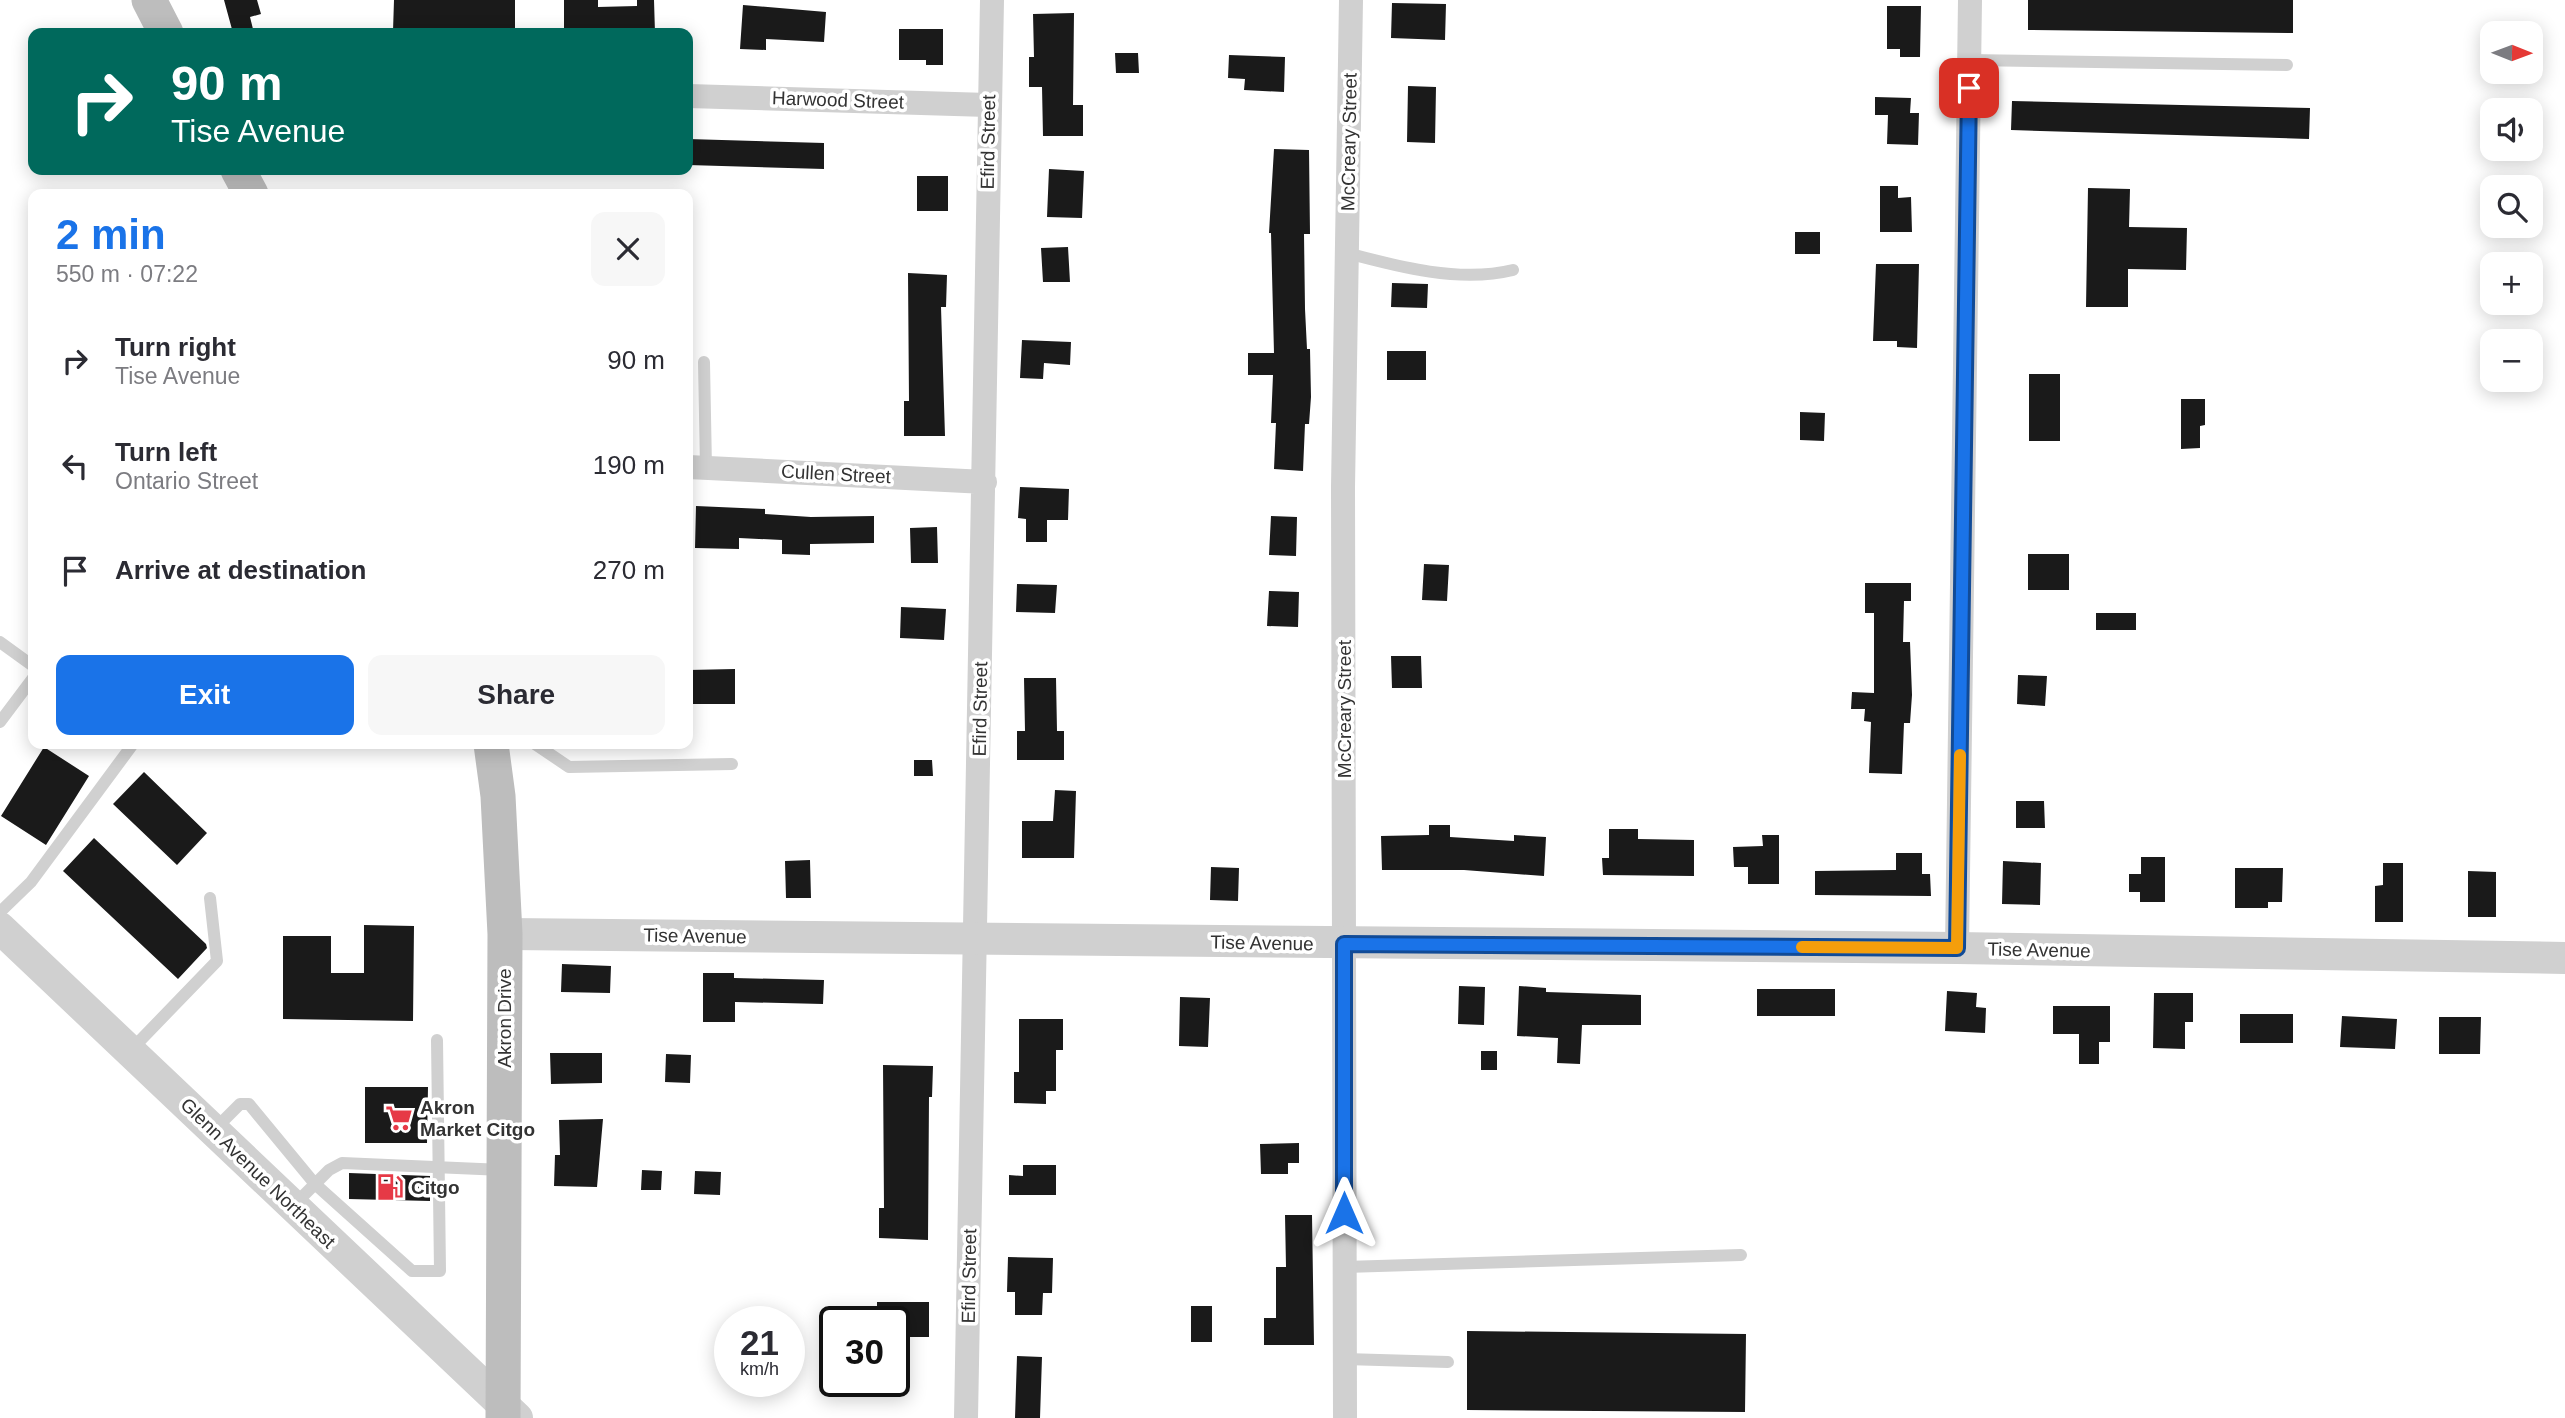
<!DOCTYPE html>
<html lang="en">
<head>
<meta charset="utf-8">
<style>
	body { margin:0; font-family:Arial,sans-serif; background:#f7f7f7; color:#2b2b33; height:100vh; display:flex; flex-direction:column; font-size:26px; white-space:nowrap }
	* { box-sizing:border-box; margin:0 }
	p { font-size:23px; color:#7c7c81 }
	.icon { flex:none; width:38px; height:38px; fill:none; stroke:currentColor; stroke-width:2; stroke-linecap:round; stroke-linejoin:round }
	.map { position:relative; flex:1; overflow:hidden }
	.side { position:absolute; left:28px; top:189px; width:665px; height:560px; display:flex; flex-direction:column; background:#fff; border-radius:14px; box-shadow:0 4px 18px #0003 }
	.side>* { flex:none }
	.top-card { position:absolute; left:28px; top:28px; width:665px; height:147px; border-radius:14px; box-shadow:0 4px 18px #0003; background:#00695c; color:#fff; overflow:hidden }
	.needle { width:46px; rotate:91deg }
	.controls { position:absolute; left:2480px; top:21px; display:grid; gap:14px }
	.controls a { display:grid; place-items:center; width:63px; height:63px; border-radius:14px; background:#fff; box-shadow:0 4px 18px #0003; font-size:35px }
	.speed { position:absolute; left:714px; top:1306px; display:flex; gap:14px; font-size:35px; font-weight:700; text-align:center }
	.speed>* { display:grid; place-content:center; width:91px; height:91px; border-radius:50%; background:#fff; box-shadow:0 4px 18px #0003; line-height:1 }
	.speed small { font-size:18px; font-weight:400 }
	.speed .limit { border:4px solid #111; border-radius:10px; background:#fff; color:#111 }
	.pin { position:absolute; display:grid; place-items:center; width:60px; height:60px; color:#fff; margin:-30px; border-radius:14px; box-shadow:0 4px 10px #0006 }
	.me { position:absolute; width:77px; margin:-38px; rotate:0deg; stroke-linejoin:round; filter:drop-shadow(0 0 5px #0008) }
	.turn { display:flex; align-items:center; gap:24px; height:147px; padding:0 28px; font-size:32px }
	.turn .icon { width:91px; height:91px; stroke-width:2.5 }
	.turn b { display:block; font-size:49px; line-height:60px }
	.round { display:grid; place-items:center; flex:none; width:74px; height:74px; border-radius:14px; background:#f7f7f7 }
	.summary { display:flex; align-items:center; justify-content:space-between; height:119px; padding:0 28px }
	h1 { font-size:42px; font-weight:700; line-height:52px; color:#1a73e8 }
	.cta { display:flex; gap:14px; margin-top:auto; padding:14px 28px }
	.cta a { flex:1; height:80px; border-radius:14px; background:#1a73e8; color:#fff; font-size:28px; font-weight:700; line-height:80px; text-align:center }
	.cta a+a { background:#f7f7f7; color:#2b2b33 }
	ul { padding:0; list-style:none }
	li { display:flex; align-items:center; gap:21px; height:105px; padding:0 28px }
	li div { flex:1 }
	li b { display:block; font-size:26px }
	li em { font-style:normal }
	.map>svg:first-child { display:block }
	.building { fill:#1a1a1a }
	.lines { fill:none; stroke-linecap:round; stroke-linejoin:round }
	.service { stroke:#d0d0d0; stroke-width:12 }
	.minor { stroke:#d0d0d0; stroke-width:24 }
	.tertiary { stroke:#d0d0d0; stroke-width:32 }
	.secondary { stroke:#bdbdbd; stroke-width:35 }
	.route-casing { stroke:#114b97; stroke-width:18 }
	.route { stroke:#1a73e8; stroke-width:12 }
	.slow { stroke:#f59e0b; stroke-width:12 }
	.labels { text-anchor:middle; dominant-baseline:central; stroke-width:7; stroke-linejoin:round; paint-order:stroke }
	.street-label { font-size:19px; fill:#333; stroke:#fff }
	.poi-label { font-size:19px; font-weight:bold; fill:#333; stroke:#fff; text-anchor:start }
</style>
</head>
<body>
<div class="map">
<svg width="2565" height="1418" viewBox="0 0 2565 1418">
	<rect width="100%" height="100%" fill="#fff"/>
	<!-- building -->
	<path class="building" d="M224 0H257L261 14 250 17 253 29 233 33Z
		M394 0H515V30L393 31Z
		M564 0H598V7L637 6V0H654L655 33H564Z
		M2028 0H2293V33L2028 30Z
		M1392 3 1446 4 1445 40 1391 38Z
		M743 5 826 12 824 42 766 39V50L740 49Z
		M1887 6H1921L1920 57H1900V49H1887Z
		M1074 13 1073 105H1083V136H1043L1042 87H1029V57H1034L1033 14Z
		M899 29H943V65H926V60H899Z
		M1115 53H1138L1139 73H1116Z
		M1229 55 1285 57 1284 92 1244 90 1245 79 1228 78Z
		M1408 86 1436 87 1435 143 1407 142Z
		M1875 97 1911 98 1910 113H1919L1918 145 1887 144 1888 115H1875Z
		M2012 101 2310 108 2309 139 2011 130Z
		M688 139 824 143V169L688 165Z
		M1274 149 1309 150 1310 234H1304L1305 309 1307 349H1310L1311 397 1309 424H1305L1303 471 1274 469 1276 423H1271L1273 375H1248V353H1274L1271 233H1269Z
		M1049 169 1084 171 1082 218 1047 217Z
		M917 176H948V211H917Z
		M1880 186H1898V198L1911 197 1912 232H1880Z
		M2088 188 2130 189 2129 227 2187 228 2186 270 2128 269V307H2086Z
		M1795 232H1820V254H1795Z
		M1068 247 1070 282H1043L1041 248Z
		M1876 264H1919L1917 348 1897 347V341H1873Z
		M908 273 947 275 946 307H941L945 436H904V401H909Z
		M1392 283 1428 284 1427 308 1391 307Z
		M1022 340 1071 342 1070 365 1044 363 1043 379 1020 378Z
		M1387 351H1426V380H1387Z
		M2029 374H2060V441H2029Z
		M2181 399H2205V425L2200 426V448L2181 449Z
		M1800 412 1825 413 1824 441 1800 440Z
		M1020 487 1069 489 1068 520H1047V542H1026V519L1018 518Z
		M696 506 765 509V514L811 517 874 516V543L810 544V555L782 554V540L739 538V549L695 548Z
		M1271 516 1297 517 1296 556 1269 555Z
		M937 527 938 563H911L910 528Z
		M2028 554H2069V590H2028Z
		M1424 564 1449 565 1447 601 1422 600Z
		M1865 583H1911V601H1904L1903 642H1910L1912 695 1910 723H1904L1902 774 1869 773 1871 722 1864 721 1865 709H1851L1852 692 1874 693V613H1865Z
		M1017 584 1057 585 1055 613 1016 612Z
		M1269 591 1299 592 1298 627 1267 626Z
		M901 607 946 609 944 640 900 638Z
		M2096 613H2136V630H2096Z
		M1391 656H1421L1422 688H1392Z
		M735 669V704H688V670Z
		M2018 675 2047 676 2045 706 2017 704Z
		M1024 678H1056L1057 731H1064V760H1017V731H1025Z
		M44 747 89 776 46 845 1 816Z
		M914 760H932L933 776H914Z
		M144 772 207 833 177 865 113 804Z
		M1055 790 1076 791 1074 858H1022V821H1053Z
		M2016 801H2044L2045 828H2016Z
		M1429 825H1450V837L1514 841V835L1546 837 1544 876 1464 870H1382L1381 836 1429 835Z
		M1609 829H1638V839L1694 840V876L1603 875 1602 858H1609Z
		M1762 835H1779V884H1748V867H1734L1733 847 1763 846Z
		M94 838 206 944 207 948 178 979 63 871Z
		M1896 853H1922V874H1930L1931 896 1815 895V871L1896 870Z
		M2141 857H2165V902H2140V892H2129V874H2141Z
		M810 860 811 898H786L785 861Z
		M2003 861 2041 863 2040 905 2002 904Z
		M2383 863H2403V922H2375V886L2383 885Z
		M1211 867 1239 868 1238 901 1210 900Z
		M2235 868H2283L2282 902H2268V908H2235Z
		M2468 871 2496 872V917H2468Z
		M364 925 414 926 413 1021 283 1019V936H331V973H364Z
		M562 964 611 966 610 993 561 992Z
		M703 973H734V978L824 980 823 1004 735 1002V1022H703Z
		M1459 986 1485 987 1484 1025 1458 1024Z
		M1519 986 1546 988V992L1641 995V1025H1582L1580 1064 1557 1063 1558 1038 1517 1036Z
		M1757 989H1835V1016H1757Z
		M1947 991 1977 993 1976 1007 1986 1008 1985 1033 1945 1031Z
		M2154 993H2193V1022H2185V1049L2153 1048Z
		M1180 997 1210 998 1208 1047 1179 1046Z
		M2053 1006H2110V1042H2099V1064H2079V1034H2053Z
		M2240 1014H2293V1043H2240Z
		M2342 1016 2397 1019 2395 1049 2340 1047Z
		M2439 1017H2481L2480 1054H2439Z
		M1019 1019H1063V1050H1056V1091H1046V1104L1014 1103V1072H1019Z
		M1481 1051H1497V1070H1481Z
		M550 1053H602V1083L551 1084Z
		M666 1054 691 1055 690 1083 665 1082Z
		M883 1065 933 1066 932 1097H929L928 1240 879 1238V1208H884Z
		M365 1087H428L427 1143H365Z
		M603 1119 597 1187 554 1186 555 1155H560L559 1120Z
		M1299 1143V1163H1288V1174H1261L1260 1144Z
		M1023 1165H1056V1195H1009V1175L1023 1176Z
		M642 1170 662 1171 661 1190H641Z
		M695 1171 721 1172 720 1195 694 1194Z
		M349 1173 430 1176V1201L349 1199Z
		M1285 1215H1312L1314 1345H1264V1318H1276V1267H1286Z
		M1008 1257 1053 1258 1052 1293H1043L1042 1315H1015V1292H1007Z
		M877 1302H929V1337H894V1321H877Z
		M1191 1306H1212V1342H1191Z
		M1467 1331 1746 1334 1745 1412 1467 1410Z
		M1017 1356 1042 1357 1040 1418H1015Z"/>
	<g class="lines">
		<!-- service -->
		<path class="service" d="M1969 60 2287 65
			M1347 253C1399 267 1460 283 1513 270
			M704 362 706 468
			M0 642 33 666
			M0 722 33 678
			M535 744 569 767 732 764
			M0 912 31 882 133 744
			M130 1051 217 961 210 898
			M214 1130 240 1104H249L315 1184 412 1271H440L437 1040
			M293 1206 329 1170 342 1163 503 1170
			M1345 1267 1741 1255
			M1345 1359 1448 1362"/>
		<!-- minor -->
		<path class="minor" d="M688 96 988 105
			M688 467 985 482
			M1957 948 1970 0
			M966 1418 992 0
			M1345 1418 1343 487 1351 0"/>
		<!-- tertiary -->
		<path class="tertiary" d="M0 928 517 1418
			M505 934 1957 948 2565 958"/>
		<!-- secondary -->
		<path class="secondary" d="M149 0 166 33
			M238 170 251 194
			M491 744 498 796 505 934 503 1418"/>
	</g>
	<g class="lines">
		<defs>
			<path id="route" d="M1344 1213V944L1957 948 1969 88"/>
		</defs>
		<!-- route casing -->
		<use href="#route" class="route-casing"/>
		<!-- route -->
		<use href="#route" class="route"/>
		<!-- slow -->
		<path class="slow" d="M1802 947 1957 948 1960 755"/>
	</g>
	<!-- icons -->
	<defs>
		<symbol id="supermarket-bare" viewBox="-9 -9 18 18"><path d="M-6-5.5h2.5l.6 2H6L4.5 2H-2.5L-4.4-4H-6ZM-1.5 3.2a1.3 1.3 0 1 0 .1 0ZM3 3.2a1.3 1.3 0 1 0 .1 0Z" fill="#e63946" stroke="#fff" stroke-width="2.5" paint-order="stroke"/></symbol>
		<symbol id="fuel-bare" viewBox="-9 -9 18 18"><path d="M-5.5-6h7V0h2V4h1.3V-2.5L3-4.5l.8-.8L6-3V5H2.5V1h-1V6h-7ZM-4.2-4.7v3.2H.2V-4.7Z" fill="#e63946" stroke="#fff" stroke-width="2.5" paint-order="stroke"/></symbol>
	</defs>
	<g fill-rule="evenodd">
		<use href="#supermarket-bare" x="380" y="1099" width="38" height="38"/>
		<use href="#fuel-bare" x="371" y="1168" width="38" height="38"/>
	</g>
	<g class="labels">
		<!-- street labels -->
		<g class="street-label">
			<text transform="translate(838 100) rotate(2)">Harwood Street</text>
			<text transform="translate(988 142) rotate(-89)">Efird Street</text>
			<text transform="translate(1349 142) rotate(-89)">McCreary Street</text>
			<text transform="translate(836 474) rotate(3)">Cullen Street</text>
			<text transform="translate(980 709) rotate(-89)">Efird Street</text>
			<text transform="translate(1344 709) rotate(-90)">McCreary Street</text>
			<text transform="translate(695 936) rotate(1)">Tise Avenue</text>
			<text transform="translate(1262 943) rotate(1)">Tise Avenue</text>
			<text transform="translate(2039 950) rotate(1)">Tise Avenue</text>
			<text transform="translate(504 1018) rotate(-90)">Akron Drive</text>
			<text transform="translate(258 1173) rotate(44)">Glenn Avenue Northeast</text>
			<text transform="translate(969 1276) rotate(-89)">Efird Street</text>
		</g>
		<!-- poi labels -->
		<g class="poi-label">
			<text x="420" y="1107">Akron<tspan x="420" dy="22">Market Citgo</tspan></text>
			<text x="411" y="1187">Citgo</text>
		</g>
	</g>
</svg>
<div class="controls">
<a><svg class="needle" viewBox="-14 -14 28 28"><path d="M0-13l5 13h-10z" fill="#e53935"/><path d="M0 13l5-13h-10z" fill="#7c7c81"/></svg></a>
<a><svg class="icon" aria-label="sound" viewBox="0 0 24 24"><path d="M4 9h4l5-4v14l-5-4H4zM17 9q2 3 0 6"/></svg></a>
<a><svg class="icon" aria-label="search" viewBox="0 0 24 24"><circle cx="10" cy="10" r="6"/><path d="M15 15l6 6"/></svg></a>
<a>+</a>
<a>−</a>
</div>
<div class="speed"><div>21<small>km/h</small></div><div class="limit">30</div></div>
<div class="pin" style="left:1969px;top:88px;background:#d93025"><svg class="icon" aria-label="arrive" viewBox="0 0 24 24"><path d="M6 21V4h12l-3 4 3 4H6"/></svg></div>
<svg class="me" style="left:1344px;top:1213px" viewBox="-20 -20 40 40"><path d="M0-17L14 15 0 8-14 15z" fill="#1a73e8" stroke="#fff" stroke-width="4"/></svg>
<div class="top-card">
<div class="turn"><svg class="icon" aria-label="right" viewBox="0 0 24 24"><path d="M7 20v-9h11M14 6l5 5-5 5"/></svg><div><b>90 m</b>Tise Avenue</div></div>
</div>
<section class="side">
<div class="summary"><div><h1>2 min</h1><p>550 m · 07:22</p></div><a class="round"><svg class="icon" aria-label="close" viewBox="0 0 24 24"><path d="M6 6l12 12M18 6L6 18"/></svg></a></div>
<ul>
<li><svg class="icon" aria-label="right" viewBox="0 0 24 24"><path d="M7 20v-9h11M14 6l5 5-5 5"/></svg><div><b>Turn right</b><p>Tise Avenue</p></div><em>90 m</em></li>
<li><svg class="icon" aria-label="left" viewBox="0 0 24 24"><path d="M17 20v-9H6M10 6l-5 5 5 5"/></svg><div><b>Turn left</b><p>Ontario Street</p></div><em>190 m</em></li>
<li><svg class="icon" aria-label="arrive" viewBox="0 0 24 24"><path d="M6 21V4h12l-3 4 3 4H6"/></svg><div><b>Arrive at destination</b></div><em>270 m</em></li>
</ul>
<div class="cta"><a>Exit</a><a>Share</a></div>
</section>
</div>
</body>
</html>
